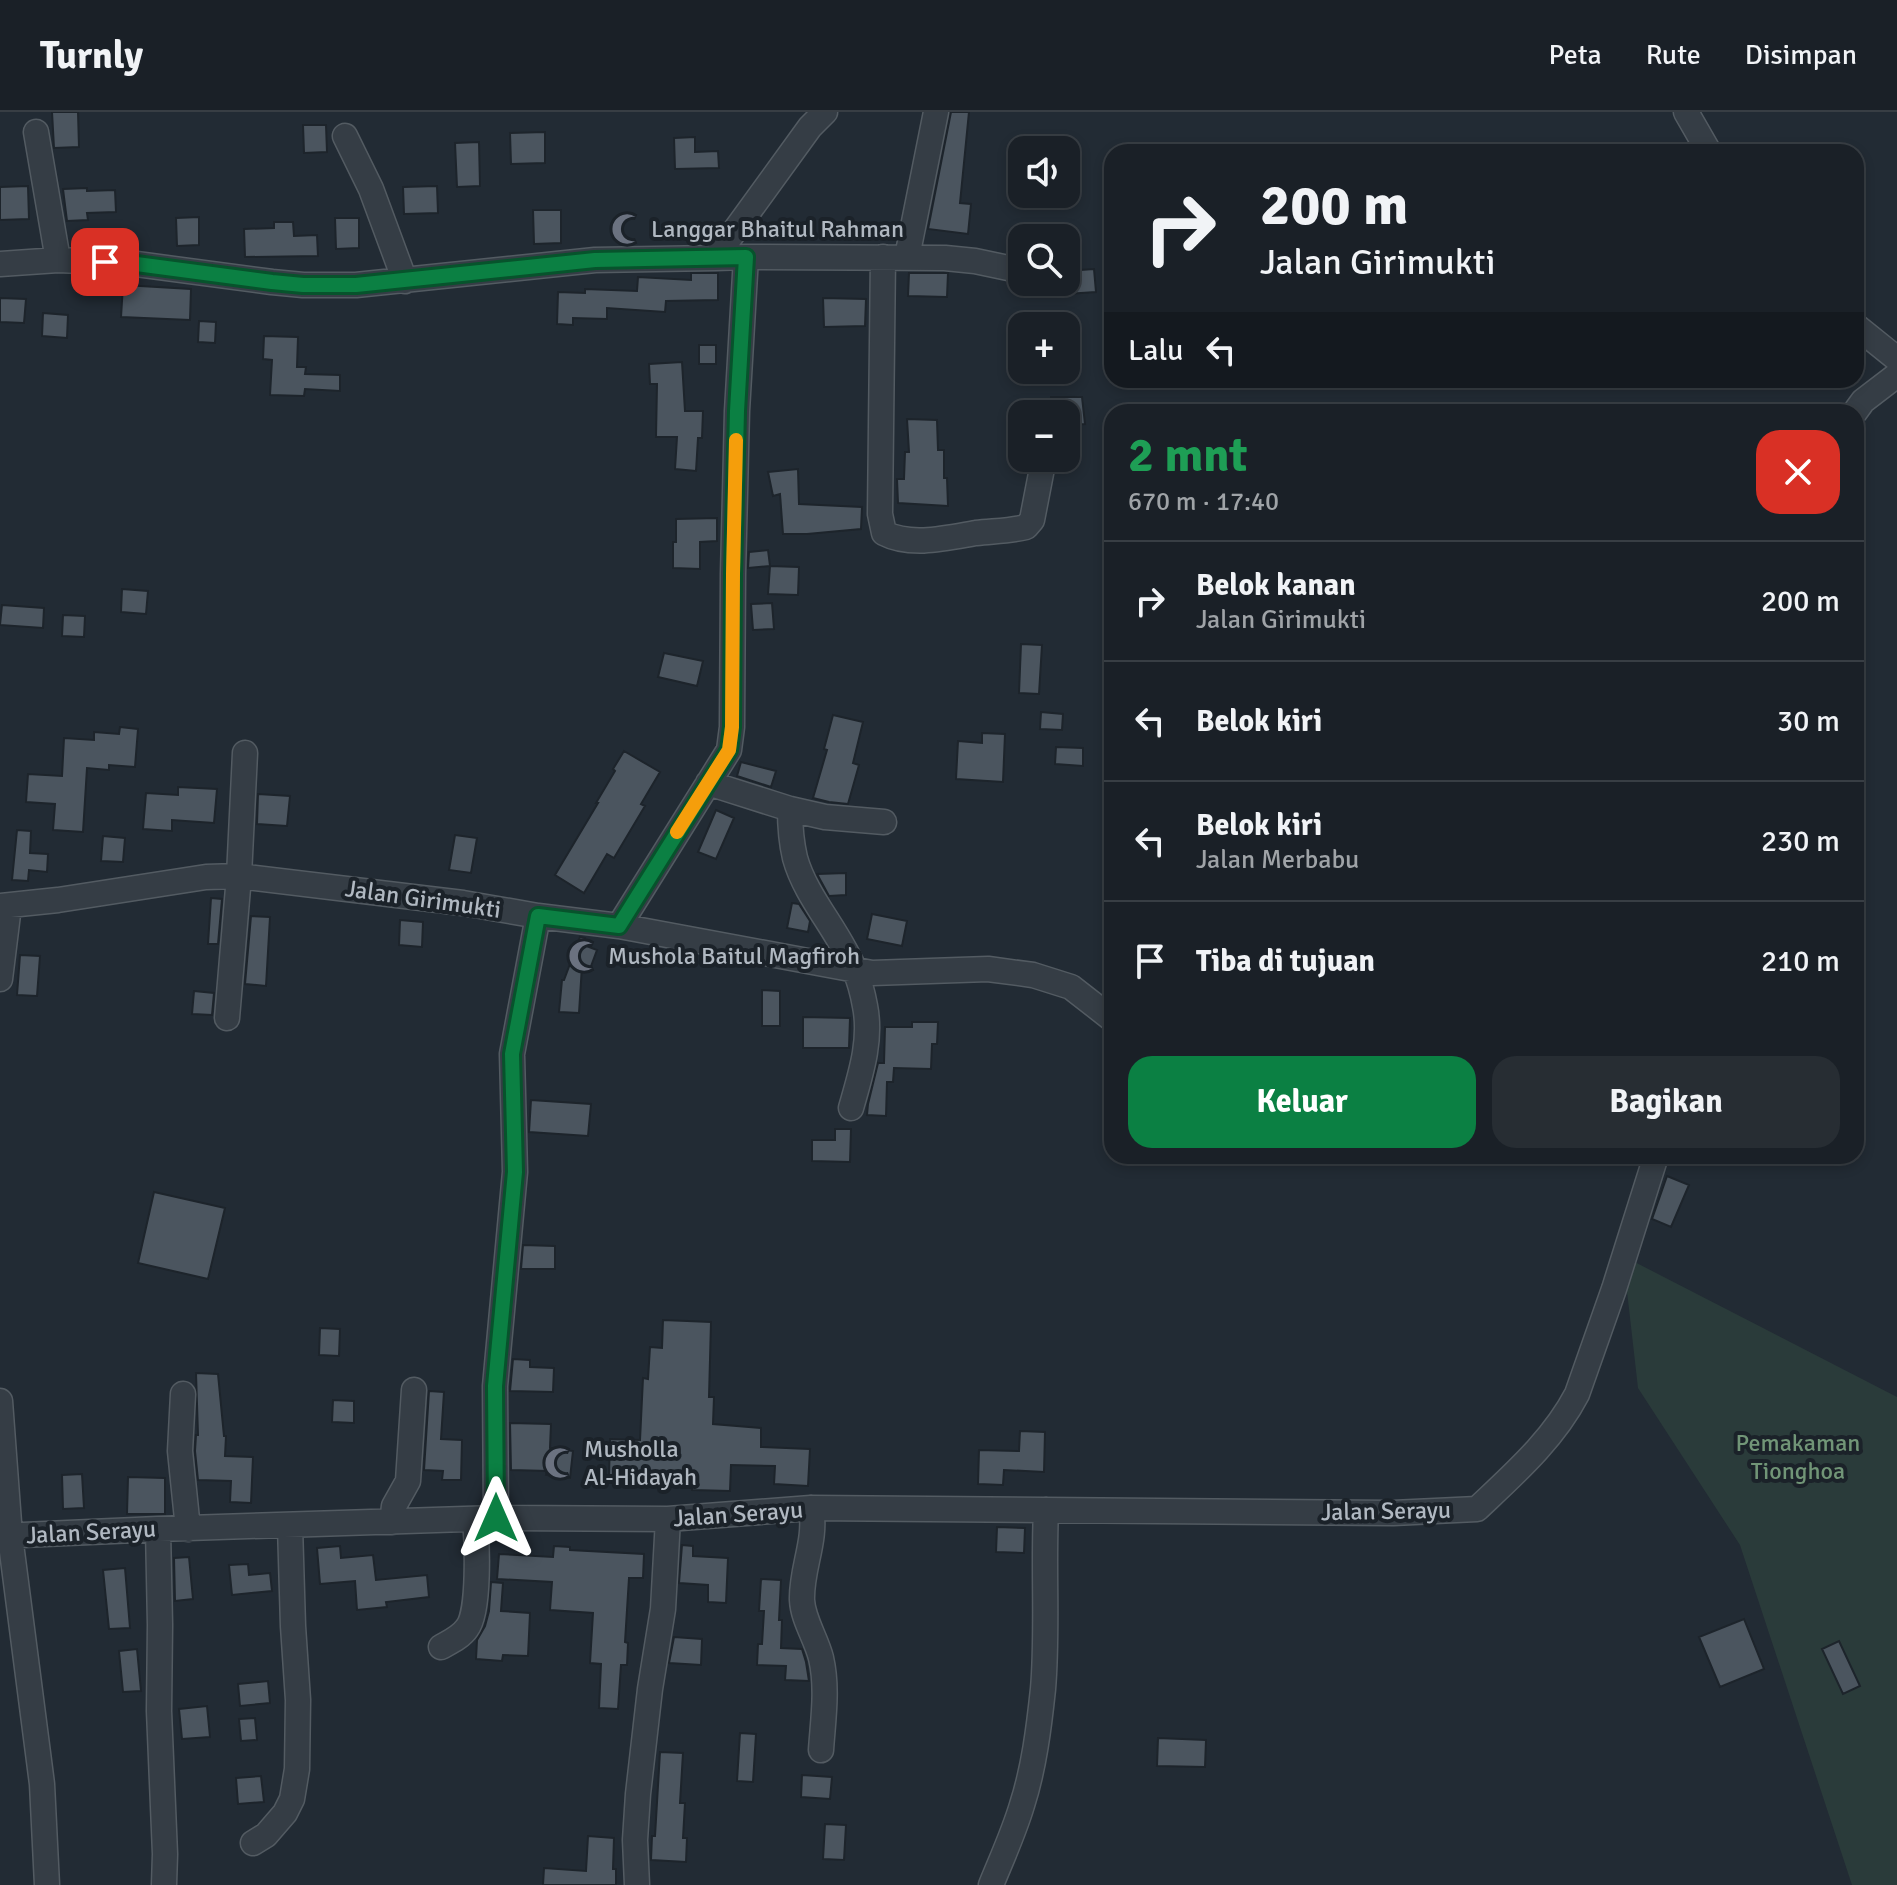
<!DOCTYPE html>
<html lang="id">
<head>
<meta charset="utf-8">
<style>
	body { margin:0; font-family:Signika,sans-serif; background:#272d33; color:#f1f3f6; height:100vh; display:flex; flex-direction:column; font-size:30px; white-space:nowrap }
	* { box-sizing:border-box; margin:0 }
	p { font-size:26px; color:#9fa3a7 }
	.icon { flex:none; width:44px; height:44px; fill:none; stroke:currentColor; stroke-width:2; stroke-linecap:round; stroke-linejoin:round }
	.map { position:relative; flex:1; overflow:hidden }
	.drawer { position:absolute; left:1104px; top:292px; width:760px; height:760px; display:flex; flex-direction:column; background:#1a2027; border-radius:24px; box-shadow:0 4px 12px #0003,0 0 0 2px #383e44 }
	.drawer>* { flex:none }
	.banner { position:absolute; left:1104px; top:32px; width:760px; height:244px; border-radius:24px; box-shadow:0 4px 12px #0003,0 0 0 2px #383e44; background:#1a2027; color:#f1f3f6; overflow:hidden }
	.buttons { position:absolute; left:1008px; top:24px; display:grid; gap:16px }
	.buttons a { display:grid; place-items:center; width:72px; height:72px; border-radius:16px; background:#1a2027; box-shadow:0 4px 12px #0003,0 0 0 2px #383e44; font-size:40px }
	.pin { position:absolute; display:grid; place-items:center; width:68px; height:68px; color:#fff; margin:-34px; border-radius:16px; box-shadow:0 4px 12px #0006 }
	.me { position:absolute; width:88px; margin:-44px; rotate:0deg; stroke-linejoin:round; filter:drop-shadow(0 0 6px #0008) }
	.turn { display:flex; align-items:center; gap:28px; height:168px; padding:0 24px; font-size:36px }
	.turn .icon { width:104px; height:104px; stroke-width:2.5 }
	.turn b { display:block; font-size:56px; line-height:68px }
	.then { display:flex; align-items:center; height:76px; padding:0 24px; background:#0003; gap:16px; font-size:30px }
	.round { display:grid; place-items:center; flex:none; width:84px; height:84px; border-radius:24px; background:#272d33 }
	.overview { display:flex; align-items:center; justify-content:space-between; height:136px; padding:0 24px }
	h1 { font-size:48px; font-weight:700; line-height:60px; color:#1e9e55 }
	.action { display:flex; gap:16px; margin-top:auto; padding:16px 24px }
	.action a { flex:1; height:92px; border-radius:24px; background:#0b8043; color:#fff; font-size:32px; font-weight:700; line-height:92px; text-align:center }
	.action a+a { background:#272d33; color:#f1f3f6 }
	ul { padding:0; list-style:none }
	li { display:flex; align-items:center; gap:24px; height:120px; padding:0 24px; border-top:2px solid #383e44 }
	li div { flex:1 }
	li b { display:block; font-size:30px }
	li em { font-style:normal }
	header { display:flex; align-items:center; gap:48px; box-sizing:border-box; height:112px; padding:0 40px; background:#1a2027; border-bottom:2px solid #383e44 }
	header strong { font-size:38px }
	nav { display:flex; gap:44px; margin-inline-start:auto; font-size:28px }
	.map>svg:first-child { display:block }
	.green { fill:#2a3b3a }
	.building { fill:#4b555f; stroke:#1d242b; stroke-width:2 }
	.lines { fill:none; stroke-linecap:round; stroke-linejoin:round }
	.street-casing { stroke:#535b62; stroke-width:27 }
	.street { stroke:#353d45; stroke-width:24 }
	.route-casing { stroke:#07532c; stroke-width:20 }
	.route { stroke:#0b8043; stroke-width:14 }
	.slow { stroke:#f59e0b; stroke-width:14 }
	.labels { text-anchor:middle; dominant-baseline:central; stroke-width:8; stroke-linejoin:round; paint-order:stroke }
	.poi-label { font-size:24px; fill:#b0b8c1; stroke:#1b2229; text-anchor:start }
	.street-label { font-size:24px; fill:#b0b8c1; stroke:#1b2229 }
	.park-label { font-size:24px; fill:#719577; stroke:#1b2229 }
</style>
</head>
<body>
<header>
<strong>Turnly</strong>
<nav><a>Peta</a><a>Rute</a><a>Disimpan</a></nav>
</header>
<div class="map">
<svg width="1897" height="1773" viewBox="0 0 1897 1773">
	<rect width="100%" height="100%" fill="#222b34"/>
	<!-- green -->
	<path class="green" d="M1623 1144 1897 1285V1773H1852L1740 1433 1638 1276Z"/>
	<!-- building -->
	<path class="building" d="M52 0H78L79 35 54 36Z
		M951 0H969L960 91 971 92 968 122 928 117Z
		M303 13H326L327 40 304 41Z
		M545 20V51L511 52 510 21Z
		M695 25V40L718 39 719 56 675 57 674 26Z
		M479 30 480 74 457 75 455 31Z
		M28 74 29 107 0 108V75Z
		M437 74 438 101 404 102 403 75Z
		M87 76V79L115 78 116 100 87 101 88 108 67 109 63 77Z
		M533 98H561V131L534 132Z
		M199 105V133L177 134 176 106Z
		M335 106H359V136L336 137Z
		M274 110H293L294 124 317 123 318 144 245 145 244 117 274 116Z
		M1094 157 1096 180 1066 182V159Z
		M691 161H718V188L666 189 665 200 607 196V207L573 206V213L557 212 558 180 585 181V177L637 179 638 165 691 168Z
		M909 161H948L947 185 908 184Z
		M123 173 191 177 190 208 121 205Z
		M0 186 26 187 24 211 0 210Z
		M823 186 866 187 865 214 824 215Z
		M43 201 68 203 67 226 42 224Z
		M199 209 216 210 215 231 198 230Z
		M264 224 298 225 297 255H306L305 262 340 263V279L305 277 304 284 270 283 272 248 263 247Z
		M699 233H716V252H699Z
		M682 250 685 299H703L702 326H698L696 359 675 357 677 325H656L657 272H650L649 252Z
		M1051 285H1082L1085 312 1066 313V302H1051Z
		M907 307 937 308 938 338H944V366H947L948 394 898 391 897 367H904L905 340H909Z
		M798 357 799 392 862 395 861 417 807 422H783L780 382 773 384 768 360Z
		M717 406V429L700 430V457L673 456V430H676V407Z
		M768 438 770 454 748 456 749 440Z
		M770 454 799 455 798 483 768 482Z
		M122 477 148 479 146 502 121 500Z
		M772 491 774 517 753 518 751 492Z
		M2 493 44 496 43 516 0 513Z
		M63 503 85 504 84 525 62 524Z
		M1021 532 1042 533 1039 582 1019 581Z
		M664 541 703 549 697 574 658 565Z
		M1041 600 1063 602 1062 618 1040 617Z
		M833 603 863 610 853 651 859 653 848 692 829 690 813 686 827 638 824 637Z
		M120 615 138 617 135 655 109 653V658L87 656 83 720 53 718 55 692 26 690 28 662 62 664 64 626 94 628V620L119 622Z
		M982 621 1005 622 1003 670 956 667 958 629 982 631Z
		M1056 635 1083 636V654L1055 652Z
		M624 639 660 660 641 692 645 694 614 746 607 742 584 781 555 763 598 691H596L615 659 613 657Z
		M741 650 776 659 771 675 737 664Z
		M178 675 217 677 214 711 172 708V719L143 717 146 681 178 683Z
		M258 682 290 684 287 714 257 712Z
		M716 698 734 706 716 747 698 740Z
		M17 718 31 719 30 741 48 742 47 760 29 758 28 769 12 768Z
		M455 723 477 726 471 761 449 758Z
		M103 724 125 726 123 750 101 749Z
		M846 761V783L829 784 817 762Z
		M211 786 222 787 218 832H208Z
		M792 791 799 792 810 809 808 820 787 816Z
		M872 802 907 809 902 834 867 827Z
		M251 804 270 805 266 874 245 872Z
		M400 808 423 810 422 835 399 833Z
		M580 825 585 826 584 833 597 838 590 857 582 854 579 901 559 900 562 868H564Z
		M20 843 40 844 37 884 17 883Z
		M762 878 780 879V914H762Z
		M194 879 214 881 212 903 192 902Z
		M803 905 850 906 849 936H803Z
		M912 910H938L937 932H932L931 957 894 956 893 970H887L886 1004 867 1003 868 992 878 951H884L885 915H912Z
		M531 988 591 992 588 1024 529 1020Z
		M835 1017H851L850 1050 812 1049V1028H835Z
		M1667 1064 1689 1073 1671 1115 1652 1107Z
		M154 1080 225 1096 208 1167 138 1151Z
		M523 1133 555 1134V1157H521Z
		M663 1208 711 1210 709 1285H714L713 1312 761 1316V1335L810 1337 808 1374 774 1372 775 1354 731 1353 730 1379 692 1378V1376L656 1373V1366L609 1364 610 1327 640 1328 643 1266 648 1267 650 1235 662 1236Z
		M320 1216 340 1217 339 1244 319 1243Z
		M513 1247 530 1248V1255L554 1256 553 1280 510 1279Z
		M196 1261 218 1262 224 1324H226L225 1344 253 1345 251 1391 230 1390 231 1369 198 1368 195 1339 196 1323H198Z
		M429 1279 444 1280 441 1327 462 1328 461 1368H442L443 1359 424 1358Z
		M333 1288 354 1289V1311L332 1310Z
		M510 1311 551 1312 550 1336 573 1339 570 1366 546 1363 547 1359 511 1358Z
		M1020 1319 1045 1320 1044 1360 1004 1358 1003 1373 978 1372 979 1338 1019 1339Z
		M82 1362 84 1396 63 1397 62 1363Z
		M128 1365 165 1366V1402H127Z
		M997 1415 1025 1416 1024 1441 996 1440Z
		M682 1433 693 1434V1444L728 1446 726 1491 708 1490V1473L679 1471Z
		M340 1434 341 1446 373 1443 376 1468 427 1463 429 1485 386 1490 387 1495 357 1498 355 1469 320 1472 317 1436Z
		M554 1434 570 1435V1438L644 1442 643 1466H629L625 1530 628 1531 627 1553H621L618 1597 599 1596 601 1552 590 1551 593 1501 550 1498 552 1470 497 1467 499 1442 553 1445Z
		M189 1445 193 1487 175 1489 174 1446Z
		M248 1452 249 1463 270 1461 272 1479 232 1483 229 1453Z
		M125 1456 130 1516 109 1517 103 1458Z
		M761 1467 781 1468 779 1508H782L781 1536 802 1537 806 1550 809 1569 785 1568 786 1554 757 1553 758 1532H762L764 1499H759Z
		M491 1470 503 1471 501 1499 530 1501 528 1544 503 1543 502 1549 476 1547 477 1528 485 1514 489 1499Z
		M1744 1507 1764 1557 1720 1575 1699 1525Z
		M674 1525 702 1527 701 1553 669 1551Z
		M1839 1529 1860 1574 1843 1582 1822 1537Z
		M137 1537 141 1579 123 1580 119 1539Z
		M268 1569 270 1591 240 1594 238 1572Z
		M207 1594 210 1625 182 1627 179 1597Z
		M255 1606 257 1628 241 1629 239 1607Z
		M740 1621 756 1622 753 1670 737 1669Z
		M1158 1626 1206 1628 1205 1655 1157 1654Z
		M660 1640 683 1641 680 1691H685L683 1726H687L686 1750 651 1748 652 1724H655Z
		M802 1663 832 1665 830 1687 801 1685Z
		M261 1664 264 1690 238 1692 236 1666Z
		M825 1712 846 1713 844 1748 823 1747Z
		M588 1724 614 1726 613 1757H616V1773H543L544 1756 586 1759Z"/>
	<g class="lines">
		<defs>
			<path id="street" d="M1686 0 1709 40
				M36 20 58 148
				M345 24 371 77 405 169
				M746 145 945 146 975 149 1013 157
				M883 145 880 402 884 421C911 435 947 426 976 421 993 419 1010 419 1026 415L1032 408 1044 346
				M907 145 936 0
				M0 152 58 148 129 151 272 170 303 173H356L595 148 715 146
				M1856 214 1897 247
				M1855 300 1863 289 1897 263
				M708 671 790 697 825 705 884 710
				M790 697C790 714 791 729 795 746 806 786 840 820 855 859 860 870 863 883 865 894 872 929 860 964 851 996
				M0 794 58 788 206 765 239 764 463 791 538 804 619 814 872 861 988 857 1033 863 1071 875 1112 907
				M619 814 729 638 732 615 733 462 737 299 746 145 715 146 810 15 825 0
				M0 867 9 794
				M227 906 239 764 245 641
				M183 1282 180 1339 188 1417
				M0 1289 10 1424 42 1672 47 1773
				M811 1396C817 1429 801 1456 802 1488 803 1508 816 1526 821 1546 828 1576 823 1608 821 1638
				M496 1406 495 1274 515 1060 512 942 538 804
				M392 1410 394 1394 408 1369 414 1278
				M158 1417 160 1513 159 1599 165 1742 164 1773
				M0 1424 158 1417 496 1406 668 1407 811 1396 1393 1401 1477 1397C1514 1362 1553 1328 1577 1282L1614 1177 1656 1044
				M441 1535C450 1530 461 1525 467 1516 480 1500 477 1429 475 1407
				M253 1731 266 1723 285 1701 292 1687 297 1657 298 1588 293 1514 290 1414
				M637 1773 635 1728 638 1682 650 1577 663 1497 668 1407
				M991 1773C1002 1746 1014 1720 1022 1693 1034 1656 1039 1615 1043 1577 1048 1518 1043 1458 1046 1398"/>
		</defs>
		<!-- street casing -->
		<use href="#street" class="street-casing"/>
		<!-- street -->
		<use href="#street" class="street"/>
	</g>
	<g class="lines">
		<defs>
			<path id="route" d="M105 150 129 151 272 170 303 173H356L595 148 746 145 737 299 733 462 732 615 729 638 619 814 538 804 512 942 515 1060 495 1274 496 1406"/>
		</defs>
		<!-- route casing -->
		<use href="#route" class="route-casing"/>
		<!-- route -->
		<use href="#route" class="route"/>
		<!-- slow -->
		<path class="slow" d="M677 720 729 638 732 615 733 462 736 328"/>
	</g>
	<!-- icons -->
	<defs>
		<symbol id="mosque-bare" viewBox="-9 -9 18 18"><path d="M3.5-4.9A6 6 0 1 0 3.5 4.9A5 5 0 1 1 3.5-4.9Z" fill="#6b7280" stroke="#1b2229" stroke-width="2.5" paint-order="stroke"/></symbol>
	</defs>
	<g fill-rule="evenodd">
		<use href="#mosque-bare" x="605" y="95" width="44" height="44"/>
		<use href="#mosque-bare" x="562" y="822" width="44" height="44"/>
		<use href="#mosque-bare" x="538" y="1329" width="44" height="44"/>
	</g>
	<g class="labels">
		<!-- poi labels -->
		<g class="poi-label">
			<text x="651" y="117">Langgar Bhaitul Rahman</text>
			<text x="608" y="844">Mushola Baitul Magfiroh</text>
			<text x="584" y="1337">Musholla<tspan x="584" dy="28">Al-Hidayah</tspan></text>
		</g>
		<!-- street labels -->
		<g class="street-label">
			<text transform="translate(423 787) rotate(8)">Jalan Girimukti</text>
			<text transform="translate(1386 1399) rotate(-1)">Jalan Serayu</text>
			<text transform="translate(738 1402) rotate(-4)">Jalan Serayu</text>
			<text transform="translate(91 1420) rotate(-3)">Jalan Serayu</text>
		</g>
		<!-- park labels -->
		<g class="park-label">
			<text x="1798" y="1331">Pemakaman<tspan x="1798" dy="28">Tionghoa</tspan></text>
		</g>
	</g>
</svg>
<div class="buttons">
<a><svg class="icon" aria-label="sound" viewBox="0 0 24 24"><path d="M4 9h4l5-4v14l-5-4H4zM17 9q2 3 0 6"/></svg></a>
<a><svg class="icon" aria-label="search" viewBox="0 0 24 24"><circle cx="10" cy="10" r="6"/><path d="M15 15l6 6"/></svg></a>
<a>+</a>
<a>−</a>
</div>
<div class="pin" style="left:105px;top:150px;background:#d93025"><svg class="icon" aria-label="arrive" viewBox="0 0 24 24"><path d="M6 21V4h12l-3 4 3 4H6"/></svg></div>
<svg class="me" style="left:496px;top:1406px" viewBox="-20 -20 40 40"><path d="M0-17L14 15 0 8-14 15z" fill="#0b8043" stroke="#fff" stroke-width="4"/></svg>
<div class="banner">
<div class="turn"><svg class="icon" aria-label="right" viewBox="0 0 24 24"><path d="M7 20v-9h11M14 6l5 5-5 5"/></svg><div><b>200 m</b>Jalan Girimukti</div></div>
<div class="then">Lalu<svg class="icon" aria-label="left" viewBox="0 0 24 24"><path d="M17 20v-9H6M10 6l-5 5 5 5"/></svg></div>
</div>
<section class="drawer">
<div class="overview"><div><h1>2 mnt</h1><p>670 m · 17:40</p></div><a class="round" style="background:#d93025;color:#fff"><svg class="icon" aria-label="close" viewBox="0 0 24 24"><path d="M6 6l12 12M18 6L6 18"/></svg></a></div>
<ul>
<li><svg class="icon" aria-label="right" viewBox="0 0 24 24"><path d="M7 20v-9h11M14 6l5 5-5 5"/></svg><div><b>Belok kanan</b><p>Jalan Girimukti</p></div><em>200 m</em></li>
<li><svg class="icon" aria-label="left" viewBox="0 0 24 24"><path d="M17 20v-9H6M10 6l-5 5 5 5"/></svg><div><b>Belok kiri</b></div><em>30 m</em></li>
<li><svg class="icon" aria-label="left" viewBox="0 0 24 24"><path d="M17 20v-9H6M10 6l-5 5 5 5"/></svg><div><b>Belok kiri</b><p>Jalan Merbabu</p></div><em>230 m</em></li>
<li><svg class="icon" aria-label="arrive" viewBox="0 0 24 24"><path d="M6 21V4h12l-3 4 3 4H6"/></svg><div><b>Tiba di tujuan</b></div><em>210 m</em></li>
</ul>
<div class="action"><a>Keluar</a><a>Bagikan</a></div>
</section>
</div>
</body>
</html>
